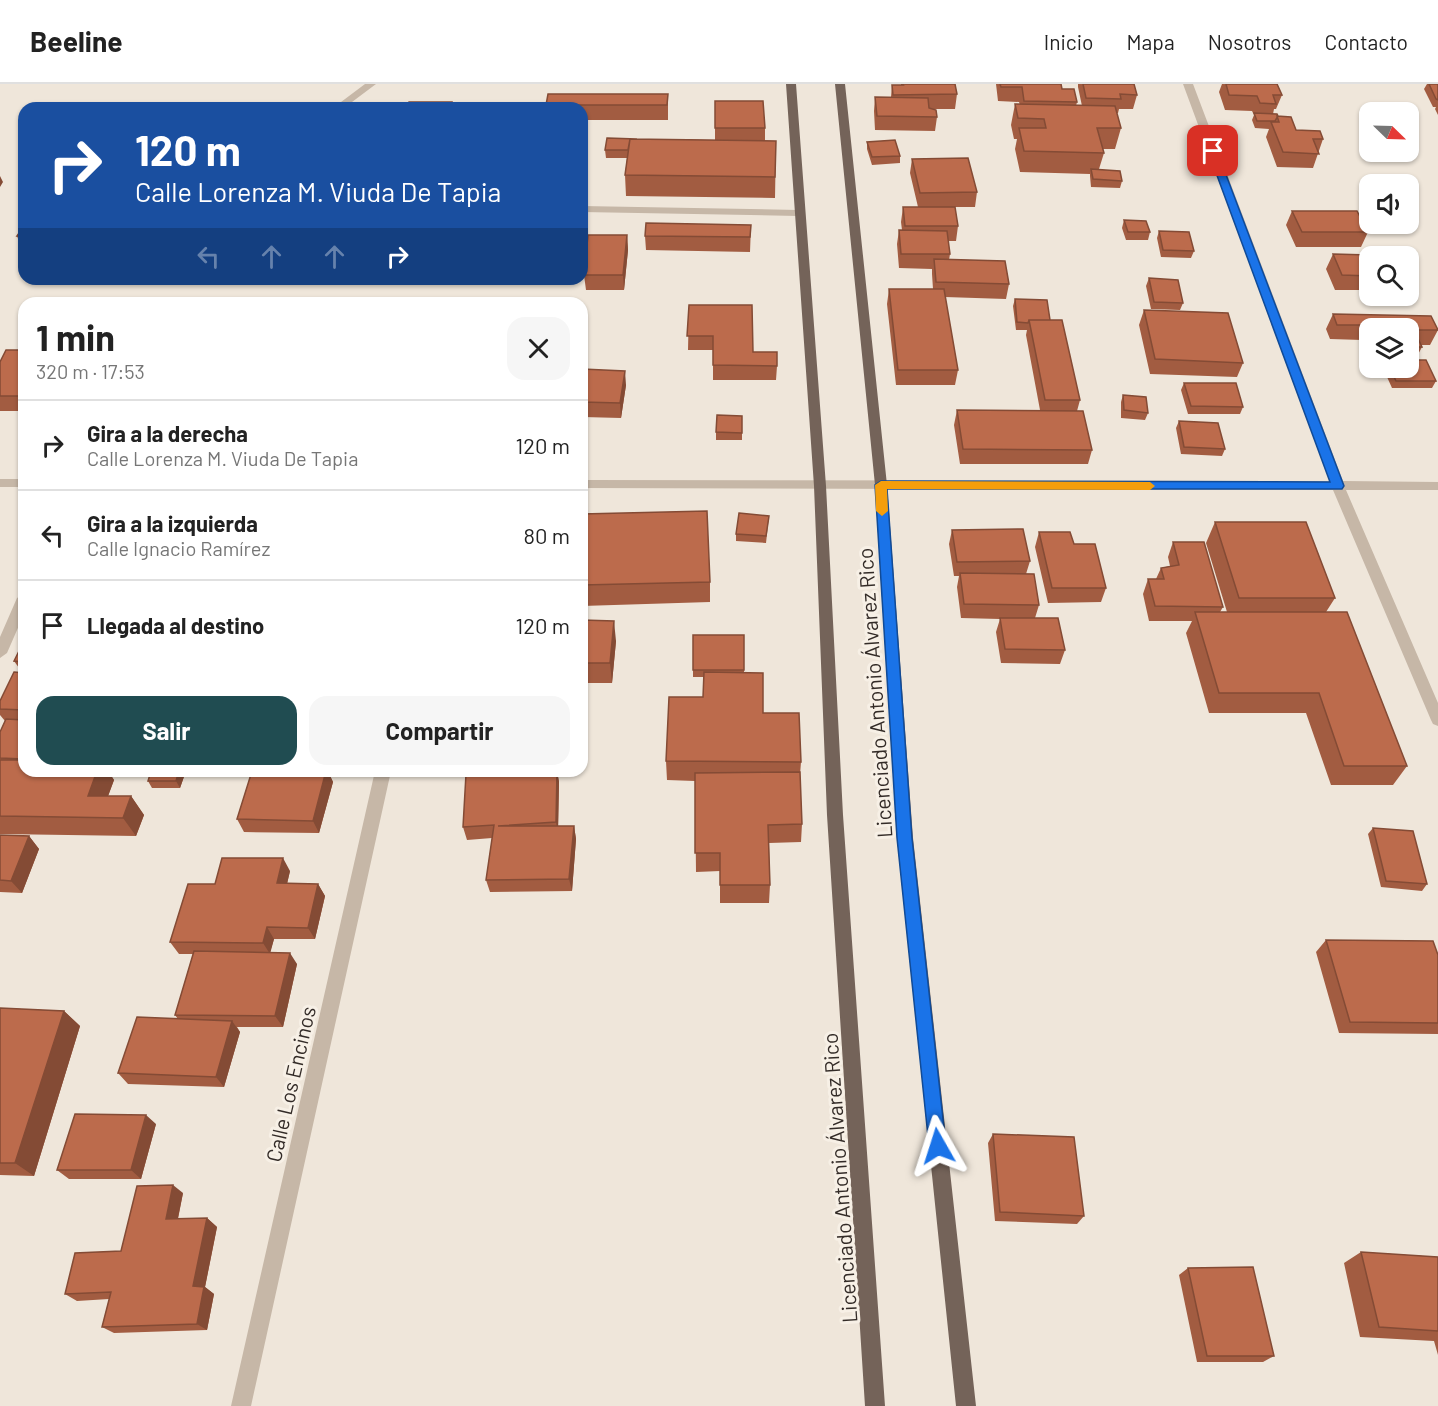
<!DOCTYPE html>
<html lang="es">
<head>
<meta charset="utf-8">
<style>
	body { margin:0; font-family:Barlow,sans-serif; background:#f6f6f6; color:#222; height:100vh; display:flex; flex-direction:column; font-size:22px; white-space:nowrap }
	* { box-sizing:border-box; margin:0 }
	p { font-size:20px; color:#767676 }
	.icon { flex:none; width:33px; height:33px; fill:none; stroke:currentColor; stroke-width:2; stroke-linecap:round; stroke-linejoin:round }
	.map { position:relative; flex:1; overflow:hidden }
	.details { position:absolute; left:18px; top:213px; width:570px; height:480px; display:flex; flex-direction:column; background:#fff; border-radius:18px; box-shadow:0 2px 4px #0004 }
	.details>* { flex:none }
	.guide { position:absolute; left:18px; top:18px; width:570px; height:183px; border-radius:18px; box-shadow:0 2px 4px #0004; background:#1a4fa0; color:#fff; overflow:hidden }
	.needle { width:39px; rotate:113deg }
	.buttons { position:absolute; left:1359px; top:18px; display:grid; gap:12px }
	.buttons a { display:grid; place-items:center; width:60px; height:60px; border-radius:12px; background:#fff; box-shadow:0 2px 4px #0004; font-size:30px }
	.pin { position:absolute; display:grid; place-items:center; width:51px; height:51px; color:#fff; margin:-26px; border-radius:12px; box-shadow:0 3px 9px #0006 }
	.me { position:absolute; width:66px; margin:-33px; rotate:354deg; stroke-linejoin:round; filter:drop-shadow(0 0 4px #0008) }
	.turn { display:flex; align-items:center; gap:21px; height:126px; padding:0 18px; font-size:27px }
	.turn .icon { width:78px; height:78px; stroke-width:2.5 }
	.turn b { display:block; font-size:42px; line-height:51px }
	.lanes { display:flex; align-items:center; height:57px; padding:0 18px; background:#0003; justify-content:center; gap:30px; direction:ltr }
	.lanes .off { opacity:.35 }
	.round { display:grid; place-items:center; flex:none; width:63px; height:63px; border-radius:18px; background:#f6f6f6 }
	.head { display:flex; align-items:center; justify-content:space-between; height:102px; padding:0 18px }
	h1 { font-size:36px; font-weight:700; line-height:45px }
	.button { display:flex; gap:12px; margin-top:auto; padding:12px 18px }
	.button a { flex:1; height:69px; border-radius:18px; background:#204c51; color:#fff; font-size:24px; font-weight:700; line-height:69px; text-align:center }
	.button a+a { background:#f6f6f6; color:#222 }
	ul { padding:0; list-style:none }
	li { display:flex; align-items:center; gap:18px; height:90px; padding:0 18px; border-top:2px solid #e0e0e0 }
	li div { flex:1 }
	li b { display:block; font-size:22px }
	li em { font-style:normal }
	header { display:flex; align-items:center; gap:36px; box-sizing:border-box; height:84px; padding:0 30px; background:#fff; border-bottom:2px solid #e0e0e0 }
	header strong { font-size:28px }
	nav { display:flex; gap:33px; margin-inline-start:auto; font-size:21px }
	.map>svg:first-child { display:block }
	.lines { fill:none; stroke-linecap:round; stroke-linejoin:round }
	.minor { fill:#c6b7a7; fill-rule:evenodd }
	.major { fill:#746359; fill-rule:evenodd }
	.wall { fill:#a25c41 }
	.shaded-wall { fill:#844b35 }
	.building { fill:#bc6b4c; stroke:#844b35; stroke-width:1.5 }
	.route { fill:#1a73e8; stroke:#114b97; stroke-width:1.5 }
	.slow { fill:#f59e0b }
	.labels { text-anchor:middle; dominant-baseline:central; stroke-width:6; stroke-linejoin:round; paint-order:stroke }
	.street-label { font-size:21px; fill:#332b27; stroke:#f7f0e6 }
</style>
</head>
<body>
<header>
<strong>Beeline</strong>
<nav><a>Inicio</a><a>Mapa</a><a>Nosotros</a><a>Contacto</a></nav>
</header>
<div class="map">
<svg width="1438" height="1322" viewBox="0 0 1438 1322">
	<rect width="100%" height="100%" fill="#efe6da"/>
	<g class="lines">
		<!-- minor -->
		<path class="minor" d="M365 0H376L344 24H333Z
			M1183 0H1193L1343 397 1438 398V406H1346L1438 619V642L1433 640 1431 636 1333 406 582 404V396L1330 397Z
			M582 122 798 126 803 129 798 132 582 128Z
			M0 395H24V403H0Z
			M24 509V530L7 569 0 574V553L17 514Z
			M375 687H391L251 1322H231Z"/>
		<!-- major -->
		<path class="major" d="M786 0H796L826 402 843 731 885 1322H865L827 731 814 402Z
			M835 0H845L887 401 913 754 976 1322H956L897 754 875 401Z"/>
	</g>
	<!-- wall -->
	<path class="wall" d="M901 0H955L957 10 955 25H932L937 33 935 47 875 46 874 27 875 13H891L892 1H901Z
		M996 0H1061L1062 5 1077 18 1076 22H1082L1078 3V0H1134L1137 11 1133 25H1119L1118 29H1116L1121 44 1115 65H1103L1104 69 1099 85 1122 97 1120 104 1091 103 1090 92V90L1020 88 1015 65 1017 55H1014L1011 41 1015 20 1020 21 1019 18 998 17Z
		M1222 0H1277L1282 11 1276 25H1274L1273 30 1278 32 1296 46 1323 55 1313 84 1277 83 1266 53 1269 45 1255 44 1252 36 1254 31 1252 27 1225 26 1219 8Z
		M1427 0H1438V31L1435 25 1436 23H1433L1424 5Z
		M668 10V36H582V24H546V21Z
		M715 17 765 44V57H776L775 114 626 112 625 91 627 74H606L605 66 637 55 715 56Z
		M1379 21 1399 28H1376Z
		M867 58 900 72V79L872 81 867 65Z
		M912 75 977 108 975 123H955L958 142 956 157H948L950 170 949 176 1009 200 1006 215 945 213 958 286 955 301H896L887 220 889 205H933L932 190V185L899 184 897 160 899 146H902L901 138 903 123H918L910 89Z
		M1292 127 1368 148 1361 163H1296L1286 141Z
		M1124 136 1150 148 1148 156H1126L1122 144Z
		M751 141 750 168 646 166 645 152Z
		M24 142V160H20L17 152Z
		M1159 147 1194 167 1191 174 1161 173 1157 154Z
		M627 151 628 166 624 206H586L584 191Z
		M1333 170 1370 172V206H1335L1326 185Z
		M1408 179 1415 192 1408 205Z
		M1149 194 1183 219 1180 226 1151 225 1146 202Z
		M407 195H424V197L408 198Z
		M461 195H493L492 198 461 197Z
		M1015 215 1050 236 1080 316 1077 327 1092 366 1088 380H960L954 341 957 326H1040L1026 251 1027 246H1016L1013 222Z
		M689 221 753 268 777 282 776 296H713V266H688Z
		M1144 226 1243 279 1237 293 1150 290 1139 241Z
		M1333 230 1438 246 1430 261H1421L1422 263 1415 276 1436 297 1432 304H1392L1383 284H1408V244H1370V273L1362 256 1330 255 1326 245Z
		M24 266V327H0V278Z
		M582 285 626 301 621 334 583 333Z
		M1184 299 1243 323 1240 330H1188L1181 306Z
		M1123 311 1148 329 1145 336 1121 334V318Z
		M742 332V356H716V348Z
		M1179 337 1225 365 1222 372 1181 370 1176 344Z
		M582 430 710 498V518L582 522Z
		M769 432 766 459 736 457V450Z
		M1215 438 1335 514 1326 528 1407 682 1393 701H1331L1306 629H1209L1186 549 1192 537H1149L1143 510 1148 495H1156L1161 484 1170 482 1168 473 1173 458 1223 523 1220 528H1227L1206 459Z
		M952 446 1030 477 1026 490 1039 521 1035 534 1065 566 1060 580 1001 579 996 548 1000 535 961 534 957 503 959 492H954L949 460Z
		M1039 448 1106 504 1101 518 1048 519 1035 463Z
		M582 536 616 557 612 599H582Z
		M693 551H744V589L763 629 801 678 800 691 802 740 801 758 769 759 770 801 769 819H720V787L696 788 695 697 667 696 666 677 703 613 704 593H693Z
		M24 557V687H108L114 696 108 712H131L144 731 136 752 0 750V648L5 637 0 631V617L22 588 14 577Z
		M151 687H186L180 704H152L148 697Z
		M252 687H351L350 693 330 692 333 698 319 749 244 748 237 735Z
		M557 687 559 698 558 742H574L576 755 572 807 490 808 486 796 492 754 467 756 463 743Z
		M1373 744 1427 800 1422 807 1381 803 1368 750Z
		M0 751 29 752 39 765 22 809 0 808Z
		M290 787 287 800H318L325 812 315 855H274L270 868 297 880 283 943H237L240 948 224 1003 128 1000 118 989 178 935 175 931 193 870H179L170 858Z
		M1326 856 1438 871V950L1339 949 1316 868Z
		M0 924 64 927 80 942 34 1092 0 1091Z
		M156 1040 141 1095H69L57 1086Z
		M993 1050 1084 1132 1077 1140 995 1137 988 1059Z
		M183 1109 178 1135 207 1134 217 1143 205 1203 214 1210 207 1246 114 1249 102 1243 109 1215 77 1217 65 1210 121 1167Z
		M1361 1168 1438 1173V1271L1434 1257 1360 1253 1344 1179Z
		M1188 1184 1274 1272 1263 1278H1197L1179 1191Z"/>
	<!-- shaded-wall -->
	<path class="shaded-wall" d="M0 92 3 98 0 103Z
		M627 151 628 166 624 206 623 191Z
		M625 287 626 301 621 334 620 319Z
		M614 537 616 557 612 599 610 579Z
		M97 687H108L114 696 101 731 88 712Z
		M179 687H186L180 704 176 697Z
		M326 687H328L333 698 319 749 313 737Z
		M557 687 559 698 558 751 556 738Z
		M131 712 144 731 136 752 123 734Z
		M574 742 576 755 572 807 569 795Z
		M29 752 39 765 22 809 11 797Z
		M283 774 290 787 284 812 277 799Z
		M318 800 325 812 315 855 308 844Z
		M267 843 274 855 270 870 263 859Z
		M290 869 297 880 283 943 275 932Z
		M64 927 80 942 34 1092 15 1079Z
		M232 937 240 948 224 1003 216 993Z
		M146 1031 156 1040 141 1095 131 1086Z
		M173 1101 183 1109 176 1143 166 1135Z
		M207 1134 217 1143 205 1203 214 1210 207 1246 197 1240 193 1202Z"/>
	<!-- building -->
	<path class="building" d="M902 0H955L957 10 893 11 892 1H903Z
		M1000 0H1061L1062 5H1074L1077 18 1024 17 1022 3H1001Z
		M1083 0H1134L1137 11 1120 10 1121 15 1086 14Z
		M1226 0H1277L1282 11H1273L1276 20 1260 19 1257 12 1229 11Z
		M1429 0H1438V16L1436 15Z
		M548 10H668L667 21H546Z
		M875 13 928 14 929 24 936 26 937 33 877 32Z
		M715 17H763L765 44H715Z
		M409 18H452L451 24H407Z
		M1015 20 1115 22 1121 44H1097L1104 69 1024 67 1019 44H1046L1044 35 1018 34Z
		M1379 21 1397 22 1399 28H1382Z
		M1254 29 1277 30 1278 32 1275 37H1257Z
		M1277 32 1291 33 1296 46 1320 47 1323 55H1313L1319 70 1283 68 1271 38H1279Z
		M607 54 637 55H630L628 66H605Z
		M630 55 776 57 775 93 625 91Z
		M895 56 900 72 872 73 867 58Z
		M968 74 977 108 920 109 912 75Z
		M1091 85 1120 87 1122 97 1093 95Z
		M903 123H955L958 142H905Z
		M1292 127H1357L1368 148H1302Z
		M1124 136 1146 137 1150 148H1128Z
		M646 139 751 141 750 153 645 152Z
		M24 142V152H17Z
		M899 146 947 147 950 170H901Z
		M1159 147 1189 148 1194 167 1163 166Z
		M588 151H627L623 191H584Z
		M1333 170 1405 172H1370V192L1342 191Z
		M934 175 1005 177 1009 200 936 198Z
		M1408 179 1415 192H1408Z
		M1149 194 1178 196 1183 219 1154 218Z
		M889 205H944L958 286H898Z
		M1015 215 1047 216 1050 236H1029L1028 239 1017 238Z
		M689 221H752L753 268H777V282L713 281V252H687Z
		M1144 226 1228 229 1243 279 1155 275Z
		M1333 230 1431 232 1438 246H1414L1422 263H1408V244H1371L1369 241H1337Z
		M1029 236H1062L1080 316H1045Z
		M6 266H24V312H0V278Z
		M1408 276H1426L1436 297H1396L1390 284H1408Z
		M582 285 625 287 620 319 582 318 584 302H582Z
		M1184 299H1236L1243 323 1191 322Z
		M1123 311 1146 313 1148 329 1124 326Z
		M957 326 1083 327 1092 366 963 365Z
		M717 331 742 332V349L716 348Z
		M1179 337 1218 339 1225 365 1184 363Z
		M707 427 710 498 582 501V430Z
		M739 429 769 432 766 452 736 450Z
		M1215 438H1306L1335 514H1239Z
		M1023 445 1030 477 957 478 952 446Z
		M1039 448H1070L1074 460H1095L1106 504H1052Z
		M1173 458H1204L1223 523 1155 522 1148 495H1164L1161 484 1179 481Z
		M960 489 1034 490 1039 521 964 520Z
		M1195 528H1347L1407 682H1344L1319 609H1219Z
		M1000 534H1058L1065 566 1005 565Z
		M582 536 614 537 610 579H582Z
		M693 551H744V586H693Z
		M24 557V578L14 577Z
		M14 588 24 589V626L0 625V617Z
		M704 588 763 589V629H799L801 678 666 677 669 613H703Z
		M6 635 24 636V675L0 674V648Z
		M0 676H24V687H97L88 712H131L123 734 0 732Z
		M151 687H179L176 697H148Z
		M252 687H326L313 737 237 735Z
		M525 687H557L556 738 498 742H574L569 795 486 796 494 741 463 743 466 690Z
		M800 688 802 740 768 741 770 801H720V769H695V689Z
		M1373 744 1413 747 1427 800 1386 797Z
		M0 751 29 752 11 797 0 796Z
		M222 774H283L277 799 318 800 308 844 267 843 263 859 170 858 188 800H215Z
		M1326 856 1433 857 1438 871V939L1350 938Z
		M194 867 290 869 275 932 175 931Z
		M0 924 64 927 15 1079H0Z
		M137 933 232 937 216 993 118 989Z
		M75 1030 146 1031 131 1086H57Z
		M993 1050 1074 1053 1084 1132 1000 1128Z
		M173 1101 166 1135 207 1134 193 1202 204 1203 197 1240 102 1243 111 1208 65 1210 75 1169 121 1167 137 1102Z
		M1361 1168 1438 1173V1247L1379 1243Z
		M1253 1183 1274 1272H1207L1188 1184Z"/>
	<!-- route -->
	<path class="route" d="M1213 64 1217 67 1344 402 1342 405H887L912 754 946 1062 944 1067 938 1070 932 1067 929 1062 897 754 875 401 881 397 1330 398 1208 67Z"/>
	<!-- slow -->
	<path class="slow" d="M881 397 1150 398 1155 402 1150 406 887 405 888 427 882 432 876 427 875 401Z"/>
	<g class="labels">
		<!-- street labels -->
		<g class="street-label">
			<text transform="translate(874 609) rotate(-94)">Licenciado Antonio Álvarez Rico</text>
			<text transform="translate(290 1000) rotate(-77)">Calle Los Encinos</text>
			<text transform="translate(839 1094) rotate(-94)">Licenciado Antonio Álvarez Rico</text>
		</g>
	</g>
</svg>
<div class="buttons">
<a><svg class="needle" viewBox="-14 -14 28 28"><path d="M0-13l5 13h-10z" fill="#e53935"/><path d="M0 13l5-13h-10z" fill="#767676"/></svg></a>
<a><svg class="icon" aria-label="sound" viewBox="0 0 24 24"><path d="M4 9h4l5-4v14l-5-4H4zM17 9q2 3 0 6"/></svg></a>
<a><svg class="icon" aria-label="search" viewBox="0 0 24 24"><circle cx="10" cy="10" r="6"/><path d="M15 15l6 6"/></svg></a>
<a><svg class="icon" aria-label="layers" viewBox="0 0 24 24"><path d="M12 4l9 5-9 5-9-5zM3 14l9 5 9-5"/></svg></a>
</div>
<div class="pin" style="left:1213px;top:67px;background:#d93025"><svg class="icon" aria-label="arrive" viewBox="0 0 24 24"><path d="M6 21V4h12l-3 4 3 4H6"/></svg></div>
<svg class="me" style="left:938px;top:1062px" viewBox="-20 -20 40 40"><path d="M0-17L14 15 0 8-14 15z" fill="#1a73e8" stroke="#fff" stroke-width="4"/></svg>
<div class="guide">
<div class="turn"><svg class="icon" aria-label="right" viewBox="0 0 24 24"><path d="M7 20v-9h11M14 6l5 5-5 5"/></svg><div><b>120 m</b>Calle Lorenza M. Viuda De Tapia</div></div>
<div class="lanes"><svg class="icon off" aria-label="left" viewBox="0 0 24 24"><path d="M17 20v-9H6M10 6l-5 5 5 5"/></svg><svg class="icon off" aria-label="ahead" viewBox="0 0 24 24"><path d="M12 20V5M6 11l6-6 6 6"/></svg><svg class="icon off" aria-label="ahead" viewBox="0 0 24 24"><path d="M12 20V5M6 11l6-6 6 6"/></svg><svg class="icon" aria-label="right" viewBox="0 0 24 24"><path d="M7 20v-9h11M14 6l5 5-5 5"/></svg></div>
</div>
<section class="details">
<div class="head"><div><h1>1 min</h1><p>320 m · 17:53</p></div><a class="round"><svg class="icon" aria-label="close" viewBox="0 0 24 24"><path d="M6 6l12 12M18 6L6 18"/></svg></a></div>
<ul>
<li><svg class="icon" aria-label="right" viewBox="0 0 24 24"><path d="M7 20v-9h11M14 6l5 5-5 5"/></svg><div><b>Gira a la derecha</b><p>Calle Lorenza M. Viuda De Tapia</p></div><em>120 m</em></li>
<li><svg class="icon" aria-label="left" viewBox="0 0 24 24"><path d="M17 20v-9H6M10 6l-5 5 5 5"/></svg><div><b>Gira a la izquierda</b><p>Calle Ignacio Ramírez</p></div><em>80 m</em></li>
<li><svg class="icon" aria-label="arrive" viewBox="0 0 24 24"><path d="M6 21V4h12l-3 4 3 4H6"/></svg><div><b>Llegada al destino</b></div><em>120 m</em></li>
</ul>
<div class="button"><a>Salir</a><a>Compartir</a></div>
</section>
</div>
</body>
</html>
